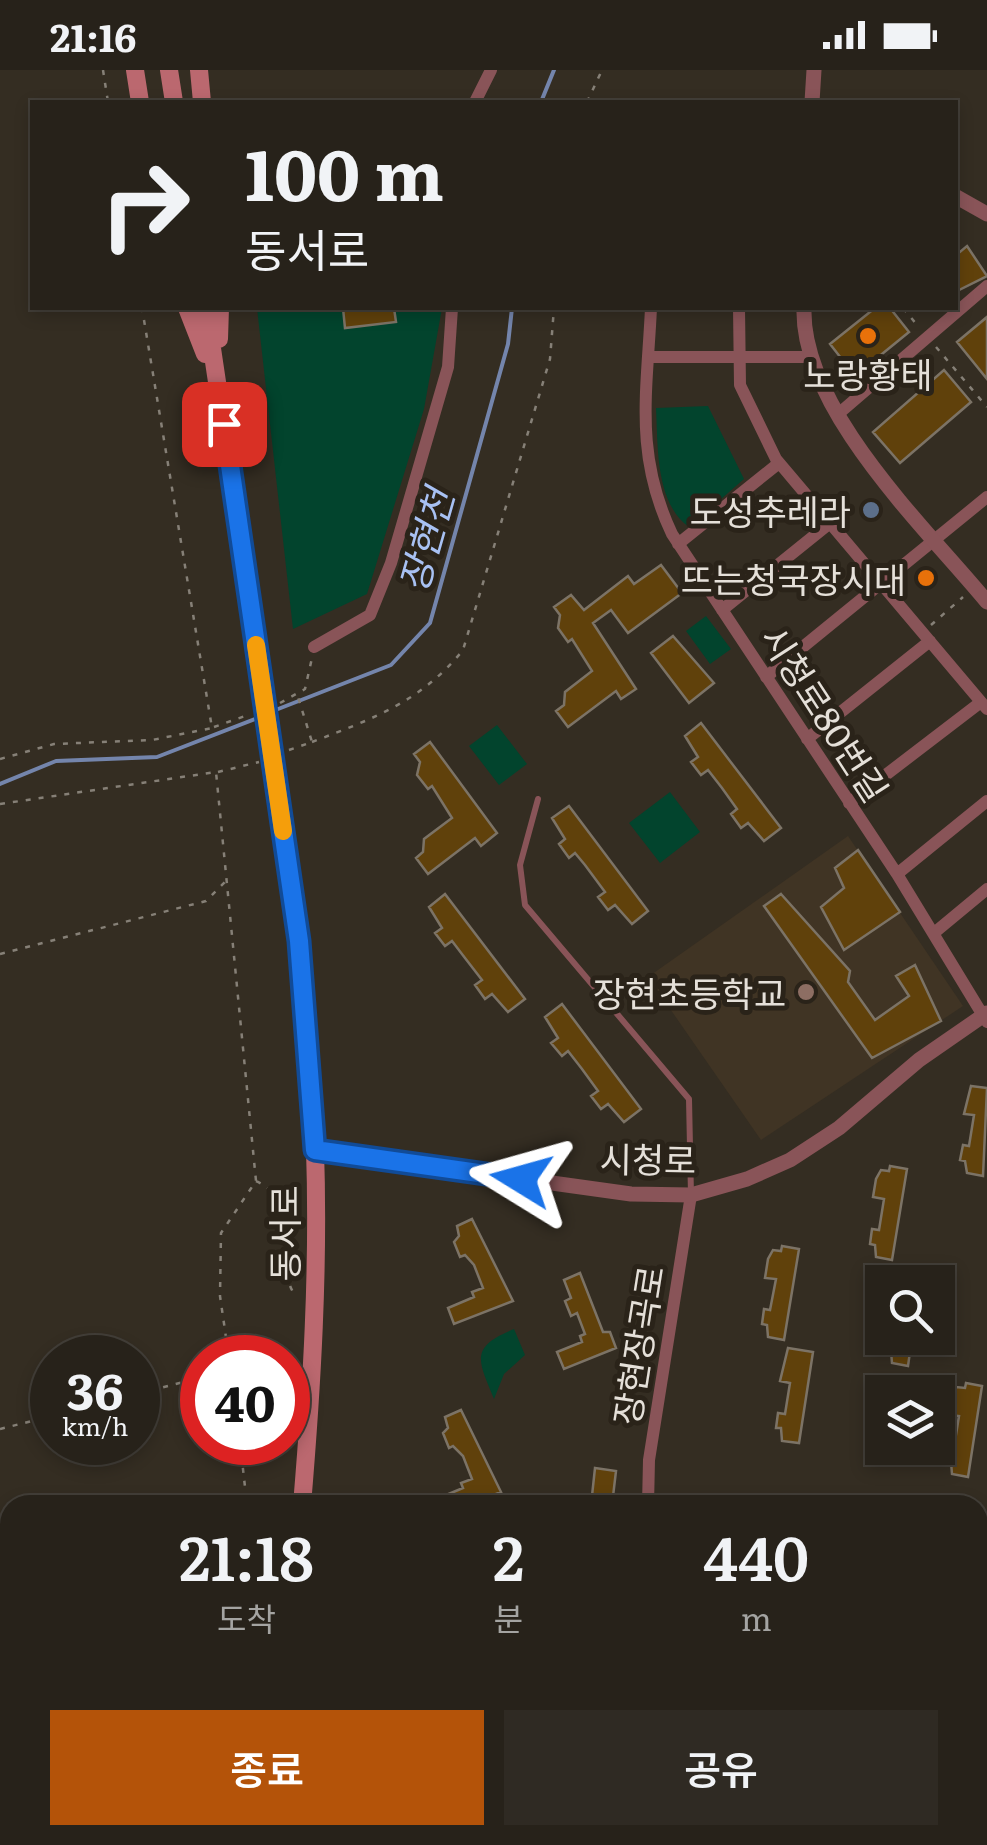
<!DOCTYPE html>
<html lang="ko">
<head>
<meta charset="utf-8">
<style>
	body { margin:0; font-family:Literata,"Noto Sans KR",serif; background:#2f2a23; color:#f1f3f6; height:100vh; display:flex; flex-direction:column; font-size:38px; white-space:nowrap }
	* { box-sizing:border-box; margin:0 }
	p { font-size:32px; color:#a4a4a2 }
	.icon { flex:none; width:55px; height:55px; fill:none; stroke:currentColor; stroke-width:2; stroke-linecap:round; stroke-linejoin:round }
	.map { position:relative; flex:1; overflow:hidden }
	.panel { position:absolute; left:0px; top:1425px; width:988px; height:350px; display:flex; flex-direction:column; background:#27221a; border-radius:30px 30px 0 0; box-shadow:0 5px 15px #0003,0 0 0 2px #433f39 }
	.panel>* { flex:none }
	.top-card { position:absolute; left:30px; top:30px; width:928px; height:210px; border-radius:0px; box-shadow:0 5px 15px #0003,0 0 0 2px #433f39; background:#27221a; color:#f1f3f6; overflow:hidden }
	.fabs { position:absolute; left:865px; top:1195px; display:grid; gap:20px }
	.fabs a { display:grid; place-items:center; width:90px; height:90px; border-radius:0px; background:#27221a; box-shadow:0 5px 15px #0003,0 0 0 2px #433f39; font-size:50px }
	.speed { position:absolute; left:30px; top:1265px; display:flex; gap:20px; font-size:50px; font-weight:700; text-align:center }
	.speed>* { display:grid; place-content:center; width:130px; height:130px; border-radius:50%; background:#27221a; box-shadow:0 5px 15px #0003,0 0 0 2px #433f39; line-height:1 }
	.speed small { font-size:25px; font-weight:400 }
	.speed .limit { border:15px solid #d22; background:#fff; color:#111 }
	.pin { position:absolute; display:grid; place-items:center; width:85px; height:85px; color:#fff; margin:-42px; border-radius:20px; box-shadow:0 5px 15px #0006 }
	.me { position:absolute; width:110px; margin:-55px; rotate:278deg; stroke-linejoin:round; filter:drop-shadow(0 0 8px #0008) }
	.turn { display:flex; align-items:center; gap:35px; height:210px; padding:0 50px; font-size:45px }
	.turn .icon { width:130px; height:130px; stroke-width:2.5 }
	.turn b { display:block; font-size:70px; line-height:85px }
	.eta { display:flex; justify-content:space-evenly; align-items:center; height:170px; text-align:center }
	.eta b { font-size:60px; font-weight:600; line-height:70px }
	.cta { display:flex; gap:20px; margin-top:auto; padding:20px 50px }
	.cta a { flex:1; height:115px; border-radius:0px; background:#b45309; color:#fff; font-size:40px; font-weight:600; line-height:115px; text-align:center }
	.cta a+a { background:#2f2a23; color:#f1f3f6 }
	.status { display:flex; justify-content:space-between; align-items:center; height:70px; padding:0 50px; background:#27221a; direction:ltr }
	.status svg { height:28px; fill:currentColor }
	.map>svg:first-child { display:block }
	.built { fill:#403424 }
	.green { fill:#02442d }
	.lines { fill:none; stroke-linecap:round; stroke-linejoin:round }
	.stream { stroke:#7485ac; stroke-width:4 }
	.building { fill:#60410b; stroke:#7c7366; stroke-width:2.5 }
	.path { stroke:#868077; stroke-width:2.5; stroke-dasharray:5 8; stroke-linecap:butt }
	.service { stroke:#895458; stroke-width:6 }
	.minor { stroke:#895458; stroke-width:12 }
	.tertiary { stroke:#895458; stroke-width:15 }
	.secondary { stroke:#bb686f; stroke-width:18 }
	.secondary-bridge { stroke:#bb686f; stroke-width:18 }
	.route-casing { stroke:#114b97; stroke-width:25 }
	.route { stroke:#1a73e8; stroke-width:18 }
	.slow { stroke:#f59e0b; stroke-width:18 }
	.food-dot { fill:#e8710a; stroke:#2a2319; stroke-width:4 }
	.service-dot { fill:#5c6f8a; stroke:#2a2319; stroke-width:4 }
	.education-dot { fill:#8d6e63; stroke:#2a2319; stroke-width:4 }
	.labels { text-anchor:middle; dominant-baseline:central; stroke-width:10; stroke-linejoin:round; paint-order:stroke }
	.poi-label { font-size:35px; fill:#e5e0d9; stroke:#2a2319; text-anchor:end }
	.street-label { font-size:35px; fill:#e5e0d9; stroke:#2a2319 }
	.water-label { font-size:38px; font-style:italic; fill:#a8c1f3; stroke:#2a2319 }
</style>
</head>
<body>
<div class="status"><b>21:16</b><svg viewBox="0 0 49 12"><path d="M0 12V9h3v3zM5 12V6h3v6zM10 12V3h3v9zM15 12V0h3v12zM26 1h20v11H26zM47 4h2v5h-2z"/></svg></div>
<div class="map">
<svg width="987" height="1775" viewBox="0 0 987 1775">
	<rect width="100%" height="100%" fill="#342d22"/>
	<!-- built -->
	<path class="built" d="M848 766 963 936 761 1070 648 907Z"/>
	<!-- green -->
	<path class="green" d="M257 238H442L424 339 367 524 293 559Z
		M708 336 744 409 689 457C655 433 658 375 656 338Z
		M706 546 731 579 710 594 686 561Z
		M497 655 527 694 499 715 469 676Z
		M670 722 700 762 660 793 629 753Z
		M514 1259 525 1285 504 1304 494 1329C478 1290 469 1277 514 1259Z
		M978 1475 987 1478V1775H803L790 1765H978Z"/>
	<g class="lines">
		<!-- stream -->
		<path class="stream" d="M541 32 554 0
			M273 641 391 595 430 553 508 274 512 238
			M0 714 56 691 157 687 260 647"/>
	</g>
	<!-- building -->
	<path class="building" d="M967 176 987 206 955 222V186Z
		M343 238H394L396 252 345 258Z
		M875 238H890L909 262 855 306 830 274Z
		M987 247V309L957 272Z
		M944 300 971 332 900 393 873 362Z
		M661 495 682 523 628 563 611 540 593 553 636 619 621 629 616 621 568 657 556 641 564 635 565 622 592 601 572 569 568 572 558 558 560 545 554 537 571 525 584 540 628 506 634 514Z
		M673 566 714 613 689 633 651 583Z
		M701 653 781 758 764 771 748 753 741 758 731 744 737 739 722 718 708 700 701 705 691 692 698 687 685 666Z
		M430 672 497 763 481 776 475 768 428 804 416 788 423 782 424 769 452 748 432 716 428 719 417 705 420 692 414 684Z
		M569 736 648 841 632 854 615 835 608 840 598 827 605 822 585 795 575 783 569 788 559 774 565 769 552 748Z
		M858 780 900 842 844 880 821 837 844 818 835 798Z
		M445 824 525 929 508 942 492 924 485 929 475 915 482 910 465 888 452 871 445 876 435 863 442 858 429 837Z
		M781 824 850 901 848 912 875 950 909 926 896 906 915 895 941 951 872 988 764 836Z
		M562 934 641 1039 624 1052 608 1034 601 1039 591 1026 598 1021 582 999 568 981 562 986 551 973 558 968 545 947Z
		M971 1016 987 1018 983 1106 967 1103 965 1091 960 1090 963 1075 969 1076 974 1045 964 1044Z
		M890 1096 907 1099 892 1190 876 1187 875 1175 870 1174 872 1159 879 1160 884 1129 873 1127 876 1109 881 1100 889 1101Z
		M472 1149 513 1231 454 1254 448 1238 474 1227 472 1222 483 1218 474 1195 465 1185 460 1187 454 1172 459 1166 457 1156Z
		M782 1176 799 1179 784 1270 768 1267 767 1255 762 1254 764 1239 770 1240 776 1209 765 1208 768 1189 773 1180 781 1181Z
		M897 1201 931 1206 930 1212H895Z
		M580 1203 603 1262H610L616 1278 564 1299 557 1282 582 1272 580 1266 585 1264 577 1243 571 1246 565 1231 571 1228 564 1210Z
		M887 1268H912L908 1296 892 1293 891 1281 885 1280Z
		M788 1278 813 1282 799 1373 782 1371 781 1358H776L778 1343 785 1344 790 1313 780 1311Z
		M966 1313 982 1316 968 1407 952 1404 951 1392 945 1391 948 1376 954 1377 959 1346 949 1345 952 1326 956 1317 965 1318Z
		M461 1340 501 1422 469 1435H422L463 1418 461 1413 472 1409 463 1386 453 1376 449 1378 443 1363 448 1358 445 1347Z
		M595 1398 616 1401 612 1435H591Z"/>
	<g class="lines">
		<!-- path -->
		<path class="path" d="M103 0 108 32
			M587 32 602 0
			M903 238 918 256
			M936 277 987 337
			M931 555 963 527
			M280 633 305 619 312 588
			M214 657 248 645
			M312 672C372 649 421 632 463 580L550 289 554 238
			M289 680 312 672 298 627
			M0 689 54 674 152 670 212 658 142 238
			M218 702 259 692
			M0 734 216 702 256 1111 221 1163 220 1226 229 1288
			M0 884 206 831 229 808
			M256 1111C304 1133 272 1184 293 1222
			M138 1324 202 1307
			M0 1359 52 1346
			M240 1372 247 1435
			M0 1699 10 1691"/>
		<!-- service -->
		<path class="service" d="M538 729 520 795 525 835 689 1029 691 1125"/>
		<!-- minor -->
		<path class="minor" d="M475 32 491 0
			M651 238C647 323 634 384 672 464L897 804 987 952
			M739 238 740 315 776 389 987 639
			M649 287H811
			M837 345 987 216
			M678 474 779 393
			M722 540 830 453
			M314 577 370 545 391 493 448 297 452 238
			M766 607 987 427
			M807 669 930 571
			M849 733 981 632
			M897 804 987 731
			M934 863 987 819
			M648 1435 649 1390 691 1125
			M730 1765 739 1775"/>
		<!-- tertiary -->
		<path class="tertiary" d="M812 32 814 0
			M955 126 987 144
			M804 238C801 339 925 457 987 532
			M315 1080 631 1124 691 1125 747 1109 790 1090 839 1058 919 990 987 943"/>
		<!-- secondary -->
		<path class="secondary" d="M135 0 140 32
			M169 0 174 32
			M199 0 202 32
			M187 238 205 284
			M206 238 260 601
			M219 269 220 238
			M273 687C291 817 311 948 315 1079 319 1198 312 1316 302 1435
			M259 1775 260 1765"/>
		<!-- secondary-bridge -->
		<path class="secondary-bridge" d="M260 601 273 687"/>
	</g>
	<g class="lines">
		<defs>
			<path id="route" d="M224 354 299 871 315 1080 521 1109"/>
		</defs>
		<!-- route casing -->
		<use href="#route" class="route-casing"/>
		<!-- route -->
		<use href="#route" class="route"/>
		<!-- slow -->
		<path class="slow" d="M256 575 283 761"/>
	</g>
	<!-- markers -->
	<g class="food-dot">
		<circle cx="868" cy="266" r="10"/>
		<circle cx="926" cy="508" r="10"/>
	</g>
	<circle class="service-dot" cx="871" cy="440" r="10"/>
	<circle class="education-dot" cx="806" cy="922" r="10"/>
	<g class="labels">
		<!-- poi labels -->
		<g class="poi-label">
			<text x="868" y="303" text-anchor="middle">노랑황태</text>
			<text x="851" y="440">도성추레라</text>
			<text x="906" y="508">뜨는청국장시대</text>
			<text x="786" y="922">장현초등학교</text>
		</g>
		<!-- street labels -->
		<g class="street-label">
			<text transform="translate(826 643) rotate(57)">시청로80번길</text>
			<text transform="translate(648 1088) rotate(1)">시청로</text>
			<text transform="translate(283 1163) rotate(-90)">동서로</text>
			<text transform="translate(637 1275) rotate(-81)">장현장곡로</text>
		</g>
		<!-- water labels -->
		<g class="water-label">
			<text transform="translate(424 470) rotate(-74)">장현천</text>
		</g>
	</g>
</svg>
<div class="fabs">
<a><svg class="icon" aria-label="search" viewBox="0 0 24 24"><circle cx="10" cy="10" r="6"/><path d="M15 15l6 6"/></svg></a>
<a><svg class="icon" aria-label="layers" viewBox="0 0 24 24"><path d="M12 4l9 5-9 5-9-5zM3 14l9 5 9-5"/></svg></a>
</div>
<div class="speed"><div>36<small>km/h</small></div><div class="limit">40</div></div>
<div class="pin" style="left:224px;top:354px;background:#d93025"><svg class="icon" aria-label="arrive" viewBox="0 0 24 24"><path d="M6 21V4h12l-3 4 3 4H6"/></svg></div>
<svg class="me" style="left:521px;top:1109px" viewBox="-20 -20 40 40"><path d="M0-17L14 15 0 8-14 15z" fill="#1a73e8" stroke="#fff" stroke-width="4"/></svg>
<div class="top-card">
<div class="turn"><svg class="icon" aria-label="right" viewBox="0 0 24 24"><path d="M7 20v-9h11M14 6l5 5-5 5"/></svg><div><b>100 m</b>동서로</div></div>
</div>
<section class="panel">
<div class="eta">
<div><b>21:18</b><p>도착</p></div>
<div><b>2</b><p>분</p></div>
<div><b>440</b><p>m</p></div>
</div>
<div class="cta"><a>종료</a><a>공유</a></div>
</section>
</div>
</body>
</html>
